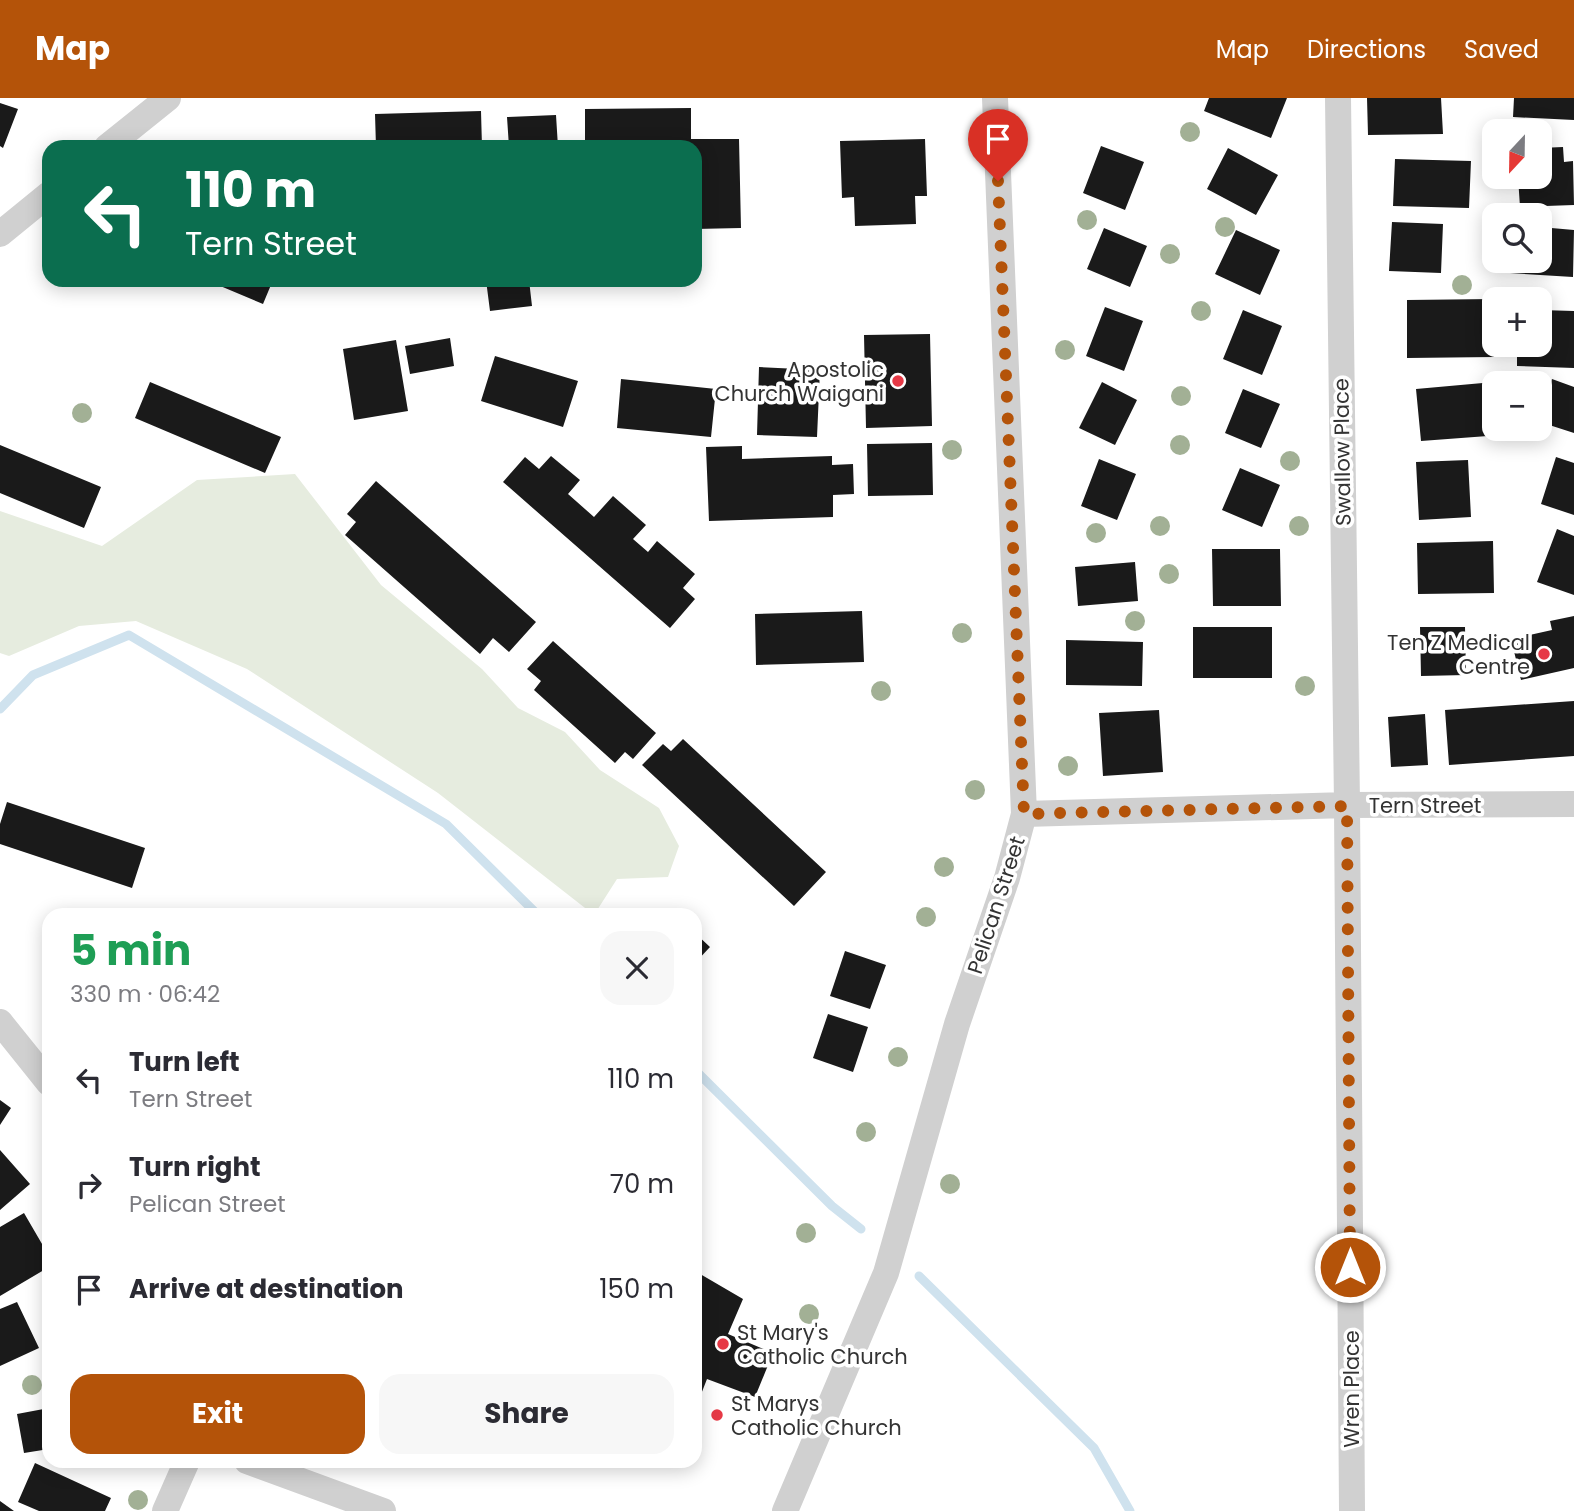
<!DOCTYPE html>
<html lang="en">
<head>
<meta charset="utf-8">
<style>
	body { margin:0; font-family:Poppins,sans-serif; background:#f7f7f7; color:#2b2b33; height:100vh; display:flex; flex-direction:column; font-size:26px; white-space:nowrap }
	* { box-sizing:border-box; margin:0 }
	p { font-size:23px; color:#7c7c81 }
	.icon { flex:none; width:38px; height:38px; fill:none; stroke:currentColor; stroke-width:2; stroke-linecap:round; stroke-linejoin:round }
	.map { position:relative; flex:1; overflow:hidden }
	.panel { position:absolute; left:42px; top:810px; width:660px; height:560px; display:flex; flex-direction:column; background:#fff; border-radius:21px; box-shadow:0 4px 18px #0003 }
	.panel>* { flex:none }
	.top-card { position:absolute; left:42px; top:42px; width:660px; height:147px; border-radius:21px; box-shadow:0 4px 18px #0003; background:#0b6e4f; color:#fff; overflow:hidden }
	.needle { width:46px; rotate:202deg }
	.tools { position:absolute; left:1482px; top:21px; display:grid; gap:14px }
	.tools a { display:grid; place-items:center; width:70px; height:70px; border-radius:14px; background:#fff; box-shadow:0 4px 18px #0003; font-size:35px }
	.pin { position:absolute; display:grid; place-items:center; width:60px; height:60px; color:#fff; margin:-72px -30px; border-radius:50% 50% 50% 0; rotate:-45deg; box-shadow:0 0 7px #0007 }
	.pin .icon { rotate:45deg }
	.me { position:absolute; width:77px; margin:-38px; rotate:0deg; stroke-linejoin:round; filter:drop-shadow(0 0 5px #0008) }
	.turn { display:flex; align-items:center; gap:24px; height:147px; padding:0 28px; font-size:32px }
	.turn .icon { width:91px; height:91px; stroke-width:2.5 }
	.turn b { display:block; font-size:49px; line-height:60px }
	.round { display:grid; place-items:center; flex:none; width:74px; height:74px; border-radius:21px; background:#f7f7f7 }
	.headline { display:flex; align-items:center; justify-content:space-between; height:119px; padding:0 28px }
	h1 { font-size:42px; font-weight:700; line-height:52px; color:#1e9e55 }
	.primary-button { display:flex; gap:14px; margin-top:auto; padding:14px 28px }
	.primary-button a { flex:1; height:80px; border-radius:21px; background:#b45309; color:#fff; font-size:28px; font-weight:700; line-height:80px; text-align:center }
	.primary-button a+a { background:#f7f7f7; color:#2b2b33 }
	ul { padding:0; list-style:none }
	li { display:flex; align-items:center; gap:21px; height:105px; padding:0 28px }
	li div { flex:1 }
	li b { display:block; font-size:26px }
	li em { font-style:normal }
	header { display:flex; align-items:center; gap:42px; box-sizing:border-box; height:98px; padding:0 35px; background:#b45309; color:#fff }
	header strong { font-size:33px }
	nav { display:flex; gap:38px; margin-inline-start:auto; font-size:24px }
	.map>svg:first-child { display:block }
	.green { fill:#e6ecdf }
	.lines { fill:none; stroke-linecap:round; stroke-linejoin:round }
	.stream { stroke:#cfe2ee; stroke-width:9 }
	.building { fill:#1a1a1a }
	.minor { stroke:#d0d0d0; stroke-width:26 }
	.tree { fill:#a2b095 }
	.route { stroke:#b45309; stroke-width:12; stroke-dasharray:0 21.6 }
	.poi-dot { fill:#e63946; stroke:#fff; stroke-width:2.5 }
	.labels { text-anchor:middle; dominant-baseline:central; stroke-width:7; stroke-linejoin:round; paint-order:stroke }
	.poi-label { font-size:21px; fill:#333; stroke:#fff; text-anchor:end }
	.street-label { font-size:21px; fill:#333; stroke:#fff }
</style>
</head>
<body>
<header>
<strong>Map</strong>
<nav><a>Map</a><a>Directions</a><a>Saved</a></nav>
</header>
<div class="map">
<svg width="1574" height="1413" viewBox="0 0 1574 1413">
	<rect width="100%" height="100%" fill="#fff"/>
	<!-- green -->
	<path class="green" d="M295 376 381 487 482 571 518 610 565 634 600 672 659 710 679 748 668 779 617 781 594 817 438 695 247 571 136 523 79 528 9 558 0 555V413L102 448 197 382Z"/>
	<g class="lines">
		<!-- stream -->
		<path class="stream" d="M0 611 33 577 129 537 446 726 538 817
			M695 972 832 1108 861 1131
			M919 1178 1094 1350 1130 1413"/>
	</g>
	<!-- building -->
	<path class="building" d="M1209 0H1287L1271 40 1204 13Z
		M1367 0H1441L1443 36 1368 37Z
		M1514 0H1574V22L1513 19Z
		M0 5 18 11 3 50 0 48Z
		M691 10V41H739L741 130 695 131V49H585V11Z
		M481 13 482 49H376L375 16Z
		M556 17 558 49H509L507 19Z
		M925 41 927 98H915L916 126 855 128 854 99 842 100 840 43Z
		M1101 48 1144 64 1125 112 1083 95Z
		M1563 49 1564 64 1573 63 1574 107 1520 109 1518 79H1540V50Z
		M1228 50 1278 77 1256 117 1207 91Z
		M1395 61 1471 63 1469 110 1393 108Z
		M1392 124 1443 126 1441 175 1389 173Z
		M1540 129 1574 132 1573 179 1510 175 1511 163H1540Z
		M1104 130 1147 148 1130 189 1087 171Z
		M1236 132 1280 152 1260 197 1215 176Z
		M206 182H273L263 206Z
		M486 182H529L532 208 490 213Z
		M1493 201 1494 259 1407 260V202Z
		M1105 209 1143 223 1124 273 1086 258Z
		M1243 212 1282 228 1262 277 1223 261Z
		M1540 212 1574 213V270L1517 268V247H1540Z
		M930 236 932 328 866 330 864 237Z
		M450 240 454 268 410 276 405 248Z
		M396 242 408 313 354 322 343 251Z
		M495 258 578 283 563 329 481 303Z
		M759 269 820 272 817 339 757 337Z
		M621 281 716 291 711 339 617 330Z
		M1552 281 1574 289V335L1540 324Z
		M150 284 281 339 265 375 135 320Z
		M1102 284 1137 302 1115 347 1079 330Z
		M1494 284V331H1500L1501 337 1421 343 1416 291Z
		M1243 291 1280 306 1261 350 1225 335Z
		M932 345 933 397 868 398 867 346Z
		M0 347 101 389 84 430 0 395Z
		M742 348V361L832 358V367L853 366 854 396 833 397V419L709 423 706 349Z
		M551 358 580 382 568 396 594 419 613 398 646 427 633 441 648 454 657 443 695 476 683 490 695 501 670 530 503 384 525 359 539 371Z
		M1556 359 1574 365V417L1541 406Z
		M1099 361 1136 376 1117 422 1081 408Z
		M1468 362 1471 419 1419 422 1416 364Z
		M1240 370 1280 387 1262 429 1222 412Z
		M376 383 536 524 509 554 493 540 480 556 345 437 356 424 347 416Z
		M1557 431 1574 438V497L1537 484Z
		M1493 443 1494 495 1418 496 1417 445Z
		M1212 451H1280L1281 508H1213Z
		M1135 464 1138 503 1078 508 1075 469Z
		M862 513 864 564 756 567 755 516Z
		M1574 518V570L1521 582 1511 541 1552 532 1550 523Z
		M1193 529H1272V580H1193Z
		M1420 529H1465L1466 577 1421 578Z
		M1066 542 1143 544 1142 588 1066 587Z
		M553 543 656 635 633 661 625 654 615 665 534 592 541 583 527 571Z
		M1574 603V658L1449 667 1445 612Z
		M1159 612 1163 674 1103 678 1099 615Z
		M1425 616 1428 667 1391 669 1388 619Z
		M683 641 826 774 794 808 642 667 663 646 671 653Z
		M7 704 145 750 132 790 0 746V726Z
		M695 835 710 849 695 865Z
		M845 853 886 867 870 911 830 898Z
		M828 916 868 929 853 974 813 960Z
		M0 1002 11 1010 0 1027Z
		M0 1052 30 1086 0 1112Z
		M24 1115 49 1158V1169L0 1198V1129Z
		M695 1173 743 1201 728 1236 773 1255 755 1299 707 1281 698 1304 695 1303Z
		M17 1204 39 1250 0 1268V1211Z
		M49 1310V1351L24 1355 17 1316Z
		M35 1365 111 1400 105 1413H39L18 1404Z
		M0 1403 14 1413H0Z"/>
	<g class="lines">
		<!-- minor -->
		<path class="minor" d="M1338 0 1347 707 1352 1413
			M107 49 168 0
			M0 136 49 96
			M1024 716 1347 707 1574 706
			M0 924 49 985
			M247 1363 383 1413
			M165 1413 187 1363
			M785 1413 886 1175 957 926 1007 780 1024 716 995 0"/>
	</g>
	<!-- trees -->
	<g class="tree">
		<circle cx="1190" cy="34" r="10"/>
		<circle cx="1087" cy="122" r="10"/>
		<circle cx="1225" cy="129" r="10"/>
		<circle cx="1170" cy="156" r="10"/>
		<circle cx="1462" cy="187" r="10"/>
		<circle cx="1201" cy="213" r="10"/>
		<circle cx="1065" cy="252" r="10"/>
		<circle cx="1181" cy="298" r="10"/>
		<circle cx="82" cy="315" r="10"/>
		<circle cx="1180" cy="347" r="10"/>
		<circle cx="952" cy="352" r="10"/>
		<circle cx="1290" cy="363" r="10"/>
		<circle cx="1160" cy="428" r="10"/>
		<circle cx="1299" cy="428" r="10"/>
		<circle cx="1096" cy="435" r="10"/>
		<circle cx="1169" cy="476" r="10"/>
		<circle cx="1135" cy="523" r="10"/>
		<circle cx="962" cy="535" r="10"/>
		<circle cx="1305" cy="588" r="10"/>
		<circle cx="881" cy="593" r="10"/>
		<circle cx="1068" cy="668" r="10"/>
		<circle cx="975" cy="692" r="10"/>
		<circle cx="944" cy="769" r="10"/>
		<circle cx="926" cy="819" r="10"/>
		<circle cx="898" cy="959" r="10"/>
		<circle cx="866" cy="1034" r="10"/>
		<circle cx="950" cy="1086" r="10"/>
		<circle cx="806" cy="1135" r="10"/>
		<circle cx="809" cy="1216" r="10"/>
		<circle cx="32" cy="1287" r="10"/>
		<circle cx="138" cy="1402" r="10"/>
	</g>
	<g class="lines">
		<!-- route -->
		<path class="route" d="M998 83 1024 716 1347 708 1350 1169"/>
	</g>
	<!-- markers -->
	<g class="poi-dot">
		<circle cx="898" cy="283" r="7"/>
		<circle cx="1544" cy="556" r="7"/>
		<circle cx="723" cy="1246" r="7"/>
		<circle cx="717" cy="1317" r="7"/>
	</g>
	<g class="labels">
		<!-- poi labels -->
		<g class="poi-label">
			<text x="884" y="271">Apostolic<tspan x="884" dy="24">Church Waigani</tspan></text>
			<text x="1530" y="544">Ten Z Medical<tspan x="1530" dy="24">Centre</tspan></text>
			<text x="737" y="1234" text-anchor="start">St Mary's<tspan x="737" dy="24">Catholic Church</tspan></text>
			<text x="731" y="1305" text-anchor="start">St Marys<tspan x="731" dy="24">Catholic Church</tspan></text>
		</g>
		<!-- street labels -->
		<g class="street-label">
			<text transform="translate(1342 354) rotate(-91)">Swallow Place</text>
			<text x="1425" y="707">Tern Street</text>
			<text transform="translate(996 807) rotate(-72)">Pelican Street</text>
			<text transform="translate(1351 1291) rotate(-90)">Wren Place</text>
		</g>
	</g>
</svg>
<div class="tools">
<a><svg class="needle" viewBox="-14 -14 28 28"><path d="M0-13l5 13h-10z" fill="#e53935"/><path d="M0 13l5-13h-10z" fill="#7c7c81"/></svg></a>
<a><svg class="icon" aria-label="search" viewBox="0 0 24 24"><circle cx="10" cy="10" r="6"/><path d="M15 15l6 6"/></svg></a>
<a>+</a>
<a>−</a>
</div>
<div class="pin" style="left:998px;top:83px;background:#d93025"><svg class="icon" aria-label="arrive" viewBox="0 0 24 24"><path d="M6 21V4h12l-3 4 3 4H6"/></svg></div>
<svg class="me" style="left:1350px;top:1169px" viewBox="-20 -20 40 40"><circle r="17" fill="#b45309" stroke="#fff" stroke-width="3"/><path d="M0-11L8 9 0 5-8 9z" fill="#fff"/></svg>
<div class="top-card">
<div class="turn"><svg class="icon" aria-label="left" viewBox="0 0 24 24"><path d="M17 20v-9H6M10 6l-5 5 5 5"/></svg><div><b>110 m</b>Tern Street</div></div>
</div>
<section class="panel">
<div class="headline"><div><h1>5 min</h1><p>330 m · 06:42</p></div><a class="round"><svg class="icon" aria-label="close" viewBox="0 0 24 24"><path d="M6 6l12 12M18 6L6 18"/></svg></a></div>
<ul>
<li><svg class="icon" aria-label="left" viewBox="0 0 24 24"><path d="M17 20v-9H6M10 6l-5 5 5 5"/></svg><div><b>Turn left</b><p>Tern Street</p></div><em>110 m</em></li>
<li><svg class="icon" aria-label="right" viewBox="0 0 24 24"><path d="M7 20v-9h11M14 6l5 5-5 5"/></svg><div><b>Turn right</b><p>Pelican Street</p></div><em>70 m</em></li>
<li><svg class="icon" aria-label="arrive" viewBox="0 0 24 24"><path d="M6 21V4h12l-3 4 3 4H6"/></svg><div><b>Arrive at destination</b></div><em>150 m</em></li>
</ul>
<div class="primary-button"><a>Exit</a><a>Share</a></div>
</section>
</div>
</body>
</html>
